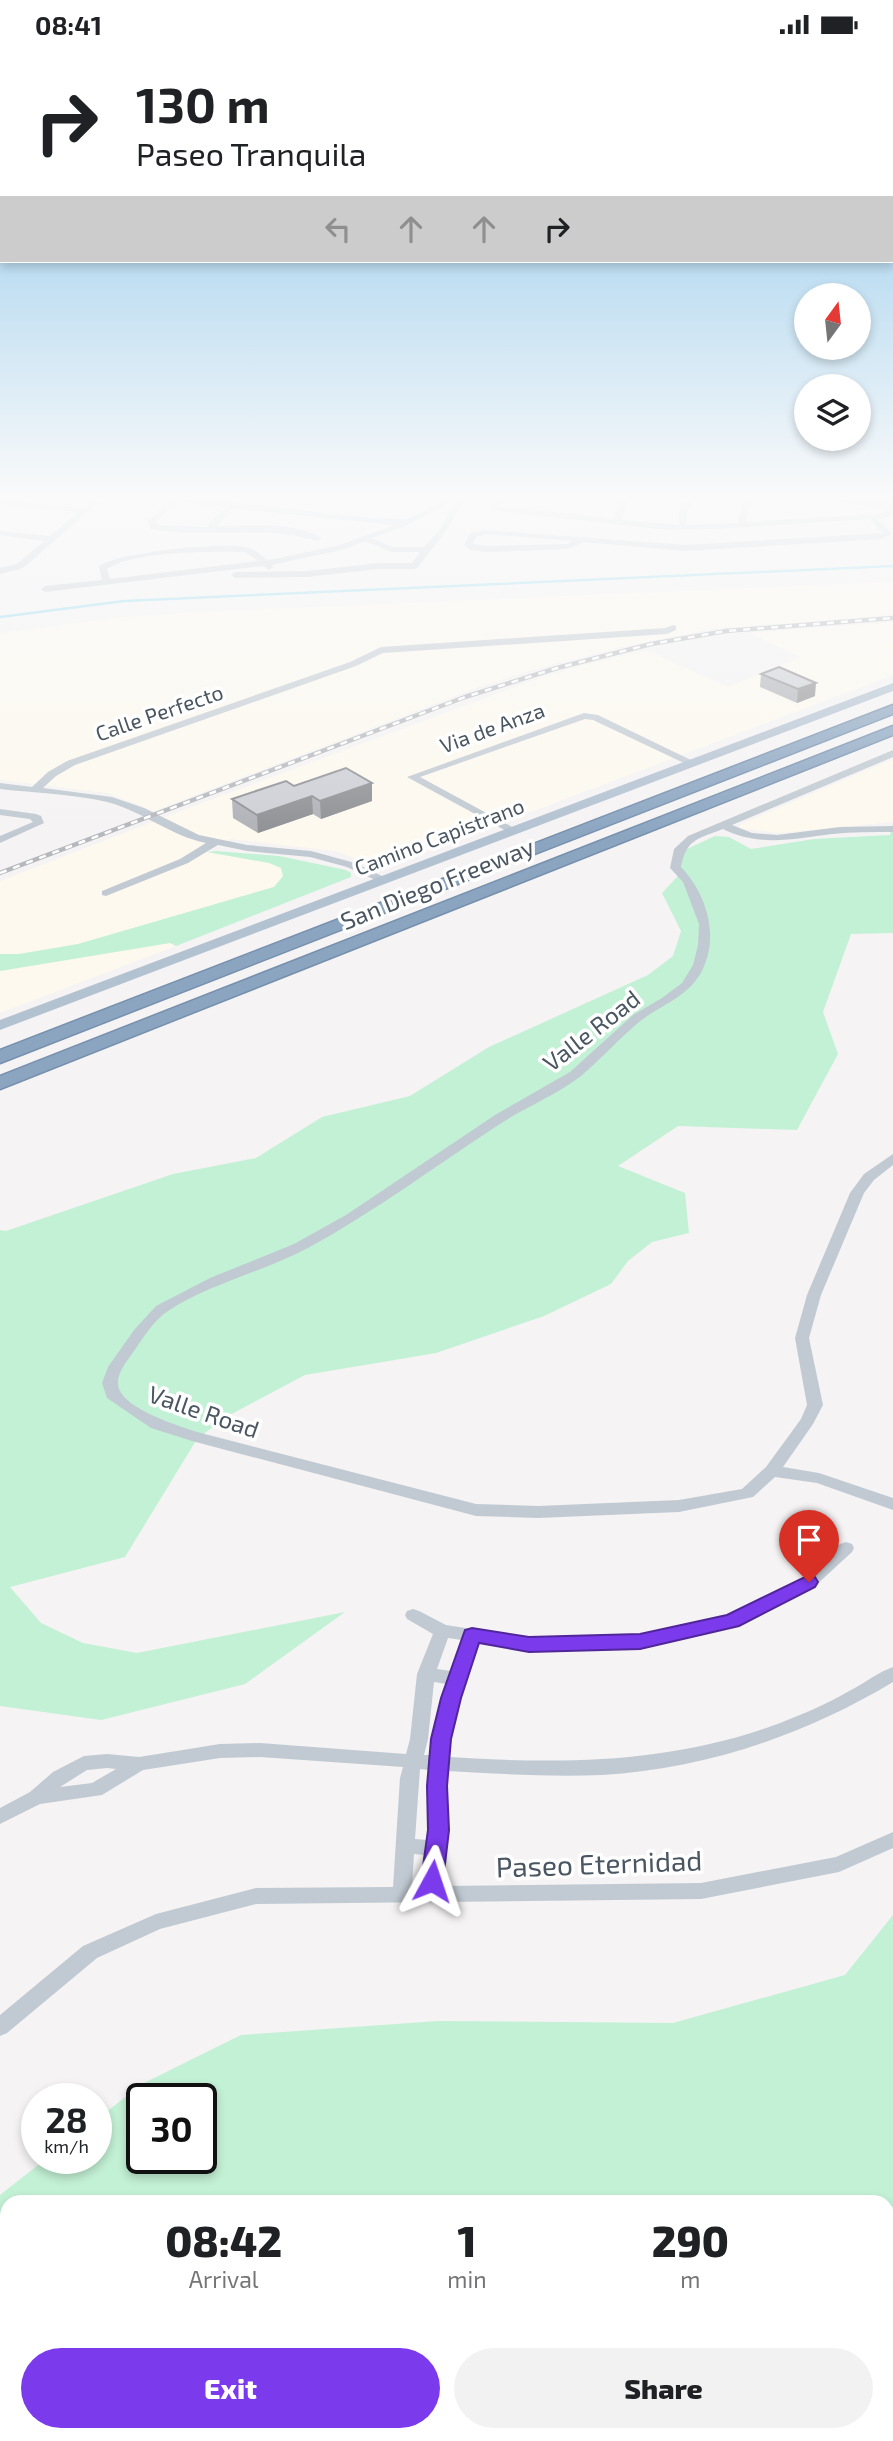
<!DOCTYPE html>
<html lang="en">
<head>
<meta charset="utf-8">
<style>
	body { margin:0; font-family:"Exo 2",sans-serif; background:#f2f2f2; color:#202124; height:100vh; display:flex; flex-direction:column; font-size:26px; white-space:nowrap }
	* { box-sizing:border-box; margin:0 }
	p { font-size:23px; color:#757577 }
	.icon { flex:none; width:38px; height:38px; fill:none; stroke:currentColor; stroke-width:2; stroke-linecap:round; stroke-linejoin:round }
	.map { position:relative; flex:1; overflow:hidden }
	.details { position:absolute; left:0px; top:2146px; width:894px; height:247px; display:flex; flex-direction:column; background:#fff; border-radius:21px 21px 0 0; box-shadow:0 4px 10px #0003 }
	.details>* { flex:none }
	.banner { position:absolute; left:0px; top:0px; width:894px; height:214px; box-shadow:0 4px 10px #0003; background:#fff; color:#202124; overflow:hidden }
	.needle { width:46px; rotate:15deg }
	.buttons { position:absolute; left:794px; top:234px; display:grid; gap:14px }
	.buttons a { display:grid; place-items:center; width:77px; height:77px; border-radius:50%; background:#fff; box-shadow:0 4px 10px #0003; font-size:35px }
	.speed { position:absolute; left:21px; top:2034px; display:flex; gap:14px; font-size:35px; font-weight:700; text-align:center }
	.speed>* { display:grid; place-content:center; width:91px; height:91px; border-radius:50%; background:#fff; box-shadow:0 4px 10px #0003; line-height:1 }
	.speed small { font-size:18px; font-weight:400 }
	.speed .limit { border:4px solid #111; border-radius:10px; background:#fff; color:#111 }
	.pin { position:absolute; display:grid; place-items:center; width:60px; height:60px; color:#fff; margin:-72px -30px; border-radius:50% 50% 50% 0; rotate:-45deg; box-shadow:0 0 7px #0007 }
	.pin .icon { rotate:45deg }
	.me { position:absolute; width:77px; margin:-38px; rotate:5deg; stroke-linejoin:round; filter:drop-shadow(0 0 5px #0008) }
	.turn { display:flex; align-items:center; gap:24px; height:147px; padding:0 21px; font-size:32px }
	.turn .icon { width:91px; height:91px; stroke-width:2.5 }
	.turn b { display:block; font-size:49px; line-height:60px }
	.lanes { display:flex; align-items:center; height:66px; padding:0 21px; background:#0003; justify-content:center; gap:35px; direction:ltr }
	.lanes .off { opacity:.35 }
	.eta { display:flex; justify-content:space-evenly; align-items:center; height:119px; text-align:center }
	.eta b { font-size:42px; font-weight:800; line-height:49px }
	.button { display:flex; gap:14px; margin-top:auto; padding:14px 21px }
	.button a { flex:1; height:80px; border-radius:42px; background:#7c3aed; color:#fff; font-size:28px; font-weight:800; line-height:80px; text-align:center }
	.button a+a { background:#f2f2f2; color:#202124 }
	.status { display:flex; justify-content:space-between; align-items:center; height:49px; padding:0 35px; background:#fff; direction:ltr }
	.status svg { height:19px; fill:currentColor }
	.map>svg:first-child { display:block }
	.commercial { fill:#fdf9ef }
	.green { fill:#c3f1d5; fill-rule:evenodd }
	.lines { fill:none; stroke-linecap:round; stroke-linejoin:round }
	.stream { stroke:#90daee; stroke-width:2.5 }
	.highway-casing { stroke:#7690ad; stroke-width:3 }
	.minor { fill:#c1cad2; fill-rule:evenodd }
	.major { fill:#b3c2d1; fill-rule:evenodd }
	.highway { fill:#8ba5c1; fill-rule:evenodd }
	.rail-casing { stroke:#b5b8bd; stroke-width:4.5 }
	.rail { stroke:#fff; stroke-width:2.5; stroke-dasharray:7; stroke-linecap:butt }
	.wall { fill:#b0b2b7 }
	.shaded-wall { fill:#909195 }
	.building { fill:#cdcfd5; stroke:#909195; stroke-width:2 }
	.route { fill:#7c3aed; stroke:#51269a; stroke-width:2 }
	.labels { text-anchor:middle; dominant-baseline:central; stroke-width:7; stroke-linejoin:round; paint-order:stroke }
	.far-street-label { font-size:21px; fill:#4a5661; stroke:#fff }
	.street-label { font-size:24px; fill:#4a5661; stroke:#fff }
	.near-street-label { font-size:28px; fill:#4a5661; stroke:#fff }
</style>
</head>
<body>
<div class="status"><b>08:41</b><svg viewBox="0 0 49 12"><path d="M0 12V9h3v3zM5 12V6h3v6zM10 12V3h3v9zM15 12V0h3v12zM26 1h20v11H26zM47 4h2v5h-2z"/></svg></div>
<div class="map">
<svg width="893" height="2392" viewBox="0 0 893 2392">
	<rect width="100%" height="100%" fill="#f5f3f3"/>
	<!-- commercial -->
	<path class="commercial" d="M893 533V566L712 580 616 599 539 619 479 638 154 762 107 744 0 731V584L114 569 195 563Z
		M893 573V626L402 812 378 818 335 802 230 790 208 803 269 814 281 819 283 827 274 838 78 895 19 905H0V832L183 761 537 630 581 617 646 601 728 638 801 608 747 584Z
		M893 710V773L778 784 739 779 741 775Z
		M170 894 176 897 0 964V922Z"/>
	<!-- green -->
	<path class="green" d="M893 775V884L851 885 823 963 838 1005 797 1081 678 1077 618 1117 685 1144 689 1184 652 1193 628 1212 611 1235 544 1267 436 1304 305 1326 226 1368 197 1390 125 1508 10 1538 41 1574 83 1594 137 1604 345 1563 245 1635 101 1671 0 1657V1181L6 1182 173 1125 256 1109 322 1068 410 1047 489 998 648 926 673 907 681 882 662 844 678 827 685 801 715 787 729 788 751 800 814 790 890 786Z
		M216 802 279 807 346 821 351 824V828L176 897 170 894 0 922V905H19L78 895 274 838 283 827 281 819 269 814 207 803Z
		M893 1866V2157L887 2159V2152H7V2374L0 2375V2146L47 2109H96V2071L142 2035 241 1986 438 1972 673 1974 845 1926ZM142 2049H201V2109H142Z"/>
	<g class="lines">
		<!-- stream -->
		<path class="stream" d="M0 568 124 552 893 517"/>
		<defs>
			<path id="highway" d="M893 656V665L0 1014V1001Z
				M893 677V686L0 1040V1027Z"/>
		</defs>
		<!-- highway casing -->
		<use href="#highway" class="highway-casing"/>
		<!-- minor -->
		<path class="minor" d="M0 452 84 459 91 452H100L23 519 0 525V519L17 515 44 492 0 486V482L50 487 78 463 0 455Z
			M169 452H178L156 473 157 476 208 478 210 473 232 454 236 456 217 477C249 477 293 472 322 489L318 492C258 475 209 490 151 480L148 473Z
			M456 452H464L446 482 417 519 414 520H379L307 528 235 529 231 526 235 523 307 522 379 514H412L420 503H391L365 492 345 500 272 516 273 518 269 521 263 517 45 543 41 540 45 537 102 531 99 517C120 503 225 492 249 499 257 502 262 506 267 511L274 510 340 496 405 472 409 474 408 476 372 489 392 498H424L439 481ZM245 503 258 512 110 530 107 520C132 502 212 502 245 503Z
			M496 452H505L500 457 614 470 619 452H627L622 471 679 476V463L686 452H694L687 463V476L739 474V466L745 452H753L747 466V473L879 465 885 463 887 459 843 454 839 452 893 454 891 467 878 470 892 485 882 490 685 502 583 493 569 500 487 503 470 501 464 496 470 484 485 481 685 496 883 484 869 470 717 480 667 481 491 461 490 459ZM485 485 572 492 568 495 487 497 473 495 476 488Z
			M673 576 676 577V581L667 585 383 604 356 617 75 716 56 727 43 739 112 748 144 759 199 786 247 796 311 802 355 814 386 829 388 831 382 834 347 818 310 808 247 802 218 796 188 814 106 847 102 846V842L180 810 206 794C171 787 142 762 107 753 74 745 34 744 0 740V734L32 738 48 723 67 712 350 613 381 598 665 579Z
			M584 664 598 666 695 713 686 715 593 671 585 670 420 728 516 780 517 782 512 785 407 728Z
			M893 701V708L732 776 752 784 777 786 840 778 893 777V783C873 783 852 783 832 785 794 790 759 798 723 780 698 790 687 789 681 818 705 843 718 882 705 915 693 947 663 954 639 973 619 990 601 1010 581 1027 558 1045 528 1057 503 1073 438 1115 376 1162 308 1199 263 1223 211 1234 168 1262 154 1271 143 1289 134 1302 128 1311 117 1323 118 1335 119 1359 181 1378 201 1384L476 1455 538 1457 679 1451 742 1440 766 1418 801 1370 807 1356 795 1289 807 1246 850 1144 864 1125 893 1105V1116L874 1131 864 1144 821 1246 809 1289 823 1356 813 1375 783 1418 819 1424 893 1449V1461L817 1434 775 1428 753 1448 679 1463 538 1469 476 1467 192 1392 151 1379 107 1349 102 1334 108 1318 134 1281 156 1257 210 1229 294 1195 346 1166 495 1066 570 1023 633 966 662 949 682 934 693 916 698 896 699 875 683 833 670 819 674 800 688 787Z
			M0 760 36 765 41 767 44 774 0 794V787L33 773 30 770 0 766Z
			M846 1493 852 1495 854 1499 852 1503 815 1537 732 1578 640 1598 529 1601 478 1594C466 1631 452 1668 449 1708 559 1715 662 1715 769 1678 797 1668 825 1656 851 1641 865 1634 878 1623 893 1618V1633C805 1686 705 1720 602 1726 550 1728 499 1725 447 1722L448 1781 441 1818 442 1837 701 1834 836 1808 893 1783V1799L839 1823 701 1850 256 1855 160 1880 97 1909 7 1984 0 1987V1966L83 1897 156 1865 256 1839 393 1838 400 1729 403 1718 260 1708 220 1709 143 1721 102 1746 40 1755 0 1775V1759L30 1743 53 1723 84 1707 107 1705 139 1708 220 1695 260 1694 406 1705 410 1690 417 1625 433 1585 407 1570 405 1566 407 1562 413 1560 419 1562 446 1576 529 1589 640 1586 728 1567 803 1529 840 1495ZM448 1589 462 1591 451 1622 437 1620ZM434 1633 447 1635 432 1690 431 1706H424L428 1690ZM107 1719 116 1720 92 1734 60 1738 87 1721ZM420 1720 429 1721 428 1791 415 1790ZM414 1805 425 1806 422 1837H412Z
			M893 2280V2302L887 2303V2281Z
			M33 2385H74L71 2392H30Z
			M324 2385H362L365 2392H327Z
			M541 2385H565L562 2392H538Z"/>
		<!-- major -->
		<path class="major" d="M186 452C258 452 328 468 399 470 417 471 433 452 454 452L405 477 191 455Z
			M893 634V642L0 981V971Z"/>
		<!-- highway -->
		<use href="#highway" class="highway"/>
		<defs>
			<path id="rail" d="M0 824 465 648 557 619 651 595 726 582 893 569"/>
		</defs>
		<!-- rail casing -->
		<use href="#rail" class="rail-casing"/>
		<!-- rail -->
		<use href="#rail" class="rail"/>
	</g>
	<!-- wall -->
	<path class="wall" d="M761 625 815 647 797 654 760 638Z
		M372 734V752L321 770 313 765 258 784 233 769 232 750 294 737Z"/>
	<!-- shaded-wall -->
	<path class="shaded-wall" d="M816 634 815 647 797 654 798 640Z
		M372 734V752L321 770 320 752Z
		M312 747 313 765 258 784 257 766Z"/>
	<!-- building -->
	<path class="building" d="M779 618 816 634 798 640 761 625Z
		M346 719 372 734 320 752 312 747 257 766 232 750 286 732 294 737Z"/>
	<!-- sky -->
	<linearGradient id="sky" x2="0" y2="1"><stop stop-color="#85c3ea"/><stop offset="0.57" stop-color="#fafafa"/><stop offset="1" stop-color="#fafafa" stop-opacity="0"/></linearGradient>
	<rect width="893" height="787" fill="url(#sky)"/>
	<!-- route -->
	<path class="route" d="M809 1526 815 1528 818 1533 815 1538 739 1577 640 1600 529 1603 479 1594 461 1649 451 1690 447 1737 449 1781 443 1832 440 1839 432 1841 424 1839 421 1832 428 1781 427 1737 431 1690 441 1649 465 1581 472 1579 529 1588 640 1585 727 1566Z"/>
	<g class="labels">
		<!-- far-street labels -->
		<g class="far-street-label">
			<text transform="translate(159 663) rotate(-19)">Calle Perfecto</text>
			<text transform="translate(492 678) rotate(-20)">Via de Anza</text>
			<text transform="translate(439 787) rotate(-21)">Camino Capistrano</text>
		</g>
		<!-- street labels -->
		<g class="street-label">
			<text transform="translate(437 834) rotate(-22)">San Diego Freeway</text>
			<text transform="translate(591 981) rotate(-38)">Valle Road</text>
			<text transform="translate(204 1362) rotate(19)">Valle Road</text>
		</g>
		<!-- near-street labels -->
		<g class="near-street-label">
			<text transform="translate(599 1814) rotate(-2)">Paseo Eternidad</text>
		</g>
	</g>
</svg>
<div class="buttons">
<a><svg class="needle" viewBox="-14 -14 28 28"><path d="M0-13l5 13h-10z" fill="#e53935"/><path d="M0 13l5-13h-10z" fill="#757577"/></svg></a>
<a><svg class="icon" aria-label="layers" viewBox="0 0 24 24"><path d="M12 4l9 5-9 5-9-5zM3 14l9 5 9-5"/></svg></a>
</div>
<div class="speed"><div>28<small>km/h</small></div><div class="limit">30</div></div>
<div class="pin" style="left:809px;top:1533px;background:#d93025"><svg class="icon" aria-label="arrive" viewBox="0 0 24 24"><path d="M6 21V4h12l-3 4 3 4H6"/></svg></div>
<svg class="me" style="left:432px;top:1832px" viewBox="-20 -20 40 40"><path d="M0-17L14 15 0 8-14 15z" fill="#7c3aed" stroke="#fff" stroke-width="4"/></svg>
<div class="banner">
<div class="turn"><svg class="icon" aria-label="right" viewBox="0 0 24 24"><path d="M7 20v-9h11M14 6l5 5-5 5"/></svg><div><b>130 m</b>Paseo Tranquila</div></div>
<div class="lanes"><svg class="icon off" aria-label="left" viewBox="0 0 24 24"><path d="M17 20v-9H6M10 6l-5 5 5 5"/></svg><svg class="icon off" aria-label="ahead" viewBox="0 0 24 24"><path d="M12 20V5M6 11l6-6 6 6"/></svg><svg class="icon off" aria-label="ahead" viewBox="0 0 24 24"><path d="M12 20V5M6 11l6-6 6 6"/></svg><svg class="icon" aria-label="right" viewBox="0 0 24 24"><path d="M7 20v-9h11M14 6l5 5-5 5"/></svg></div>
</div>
<section class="details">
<div class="eta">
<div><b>08:42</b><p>Arrival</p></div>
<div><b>1</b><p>min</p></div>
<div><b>290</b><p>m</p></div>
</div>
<div class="button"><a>Exit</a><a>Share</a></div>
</section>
</div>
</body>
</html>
